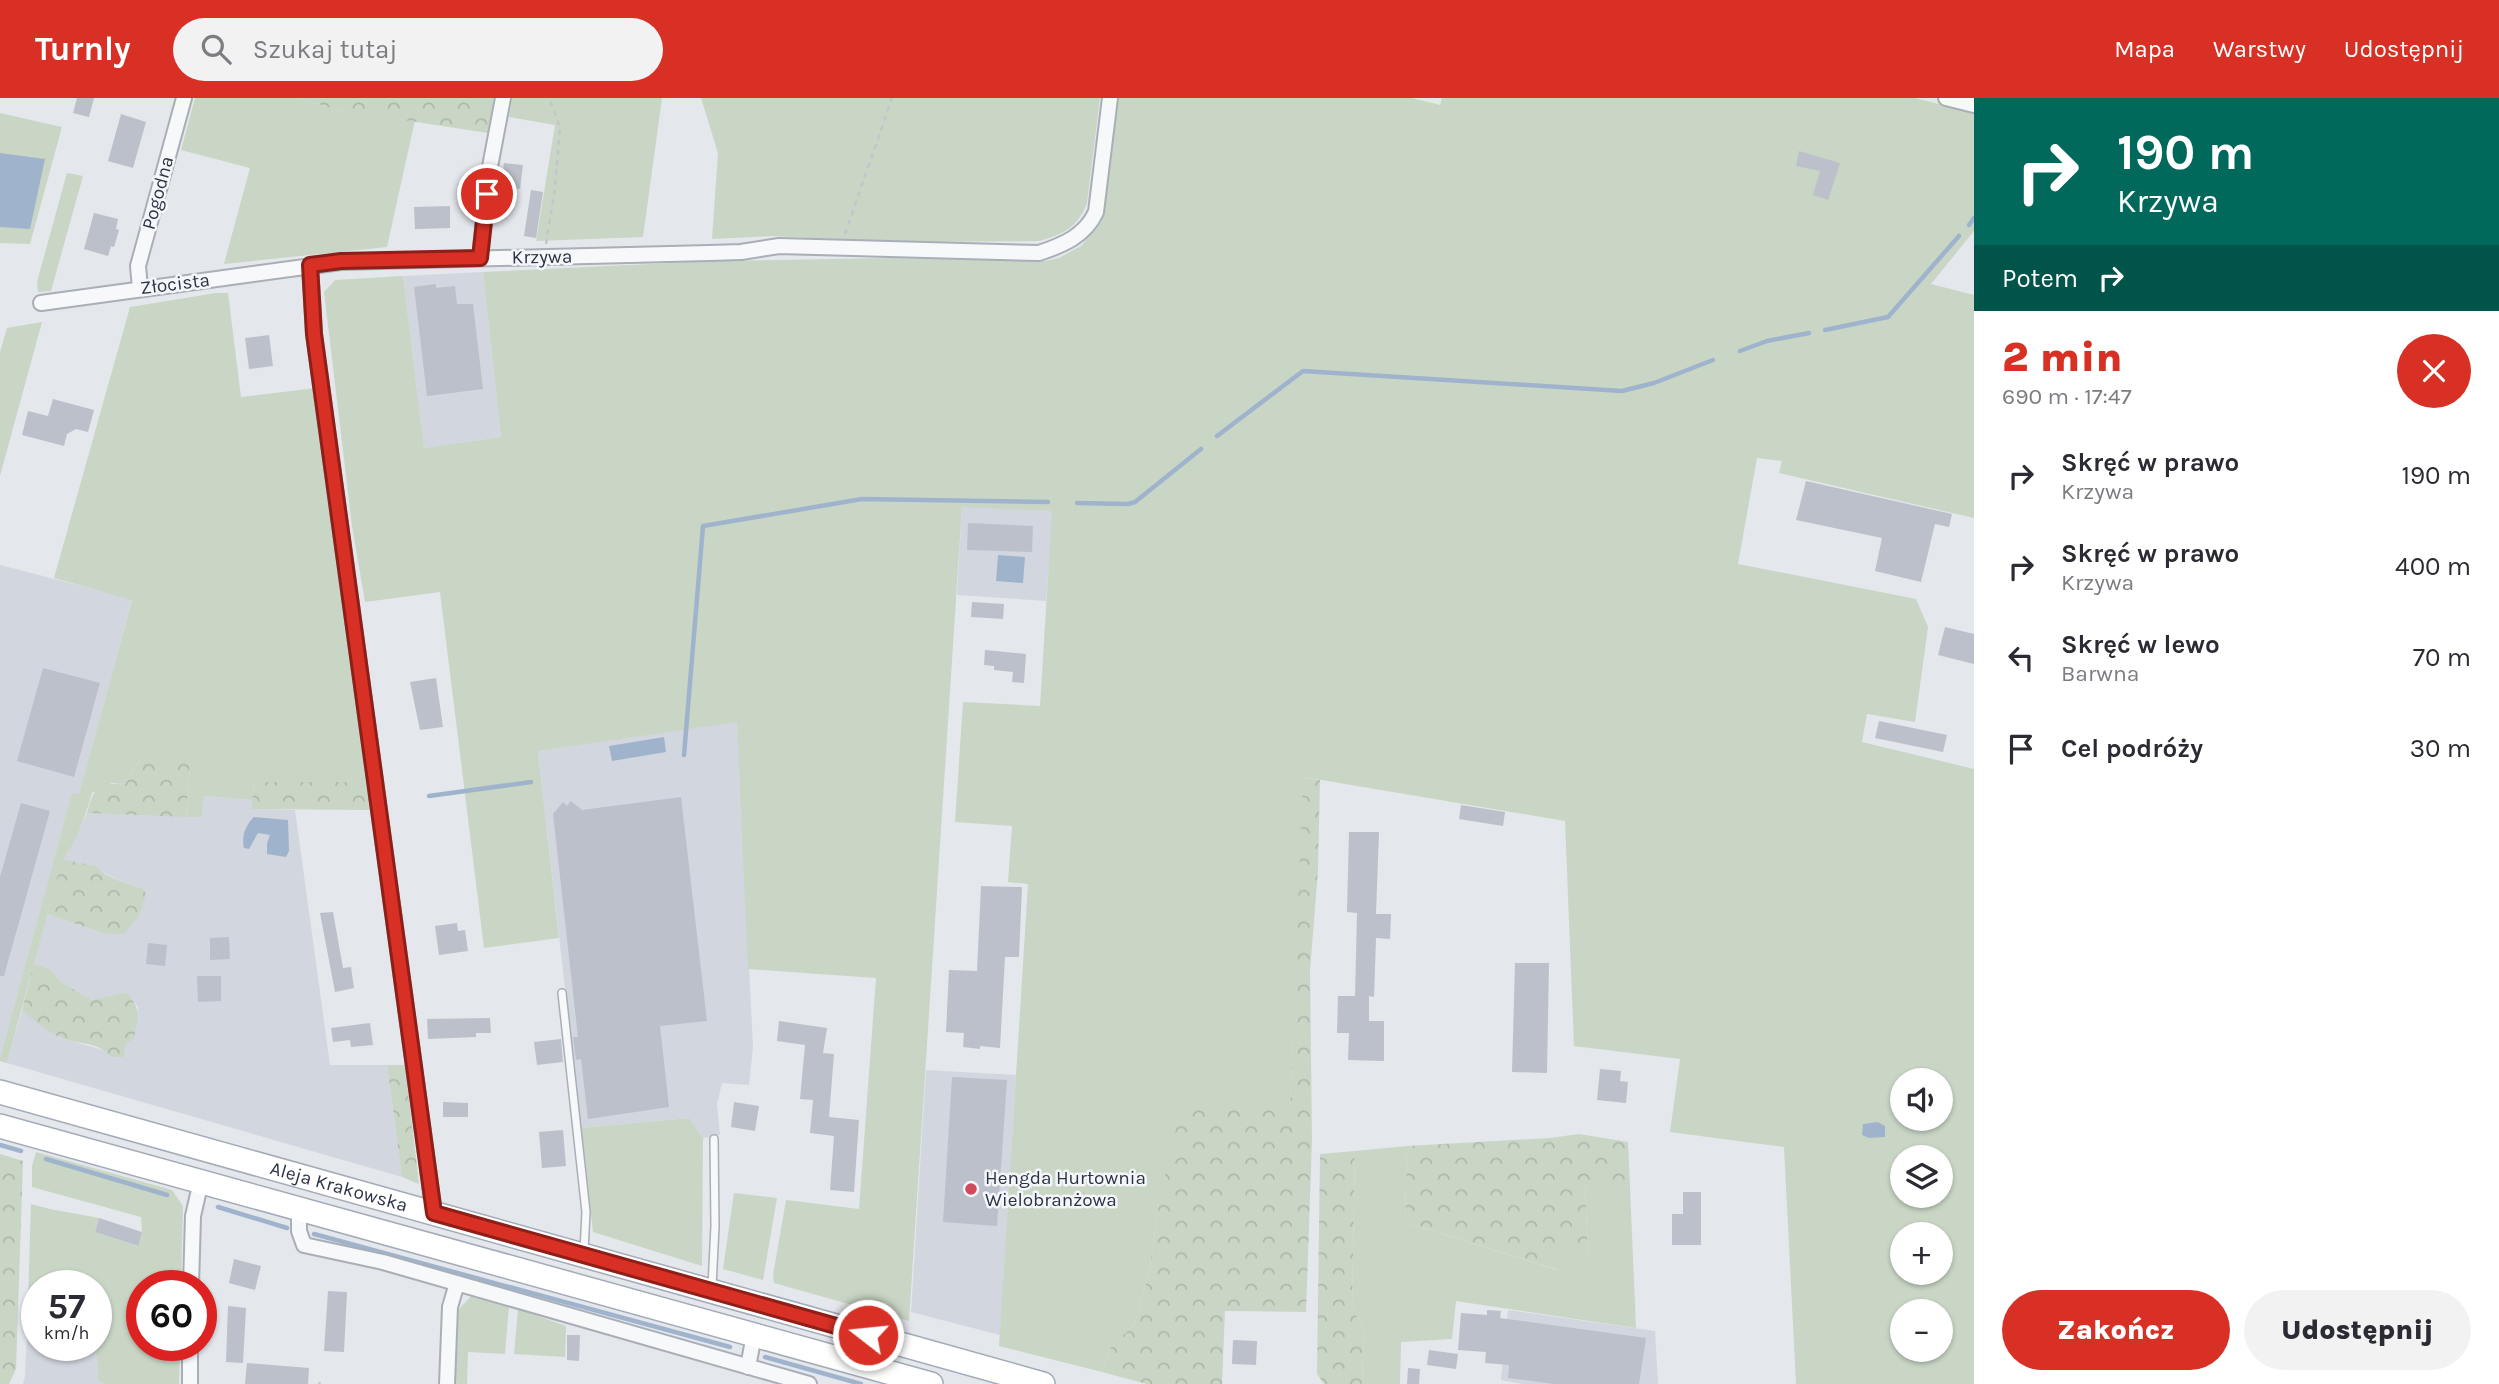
<!DOCTYPE html>
<html lang="pl">
<head>
<meta charset="utf-8">
<style>
	body { margin:0; font-family:Karla,sans-serif; background:#f2f2f3; color:#2b2b33; height:100vh; display:flex; flex-direction:column; font-size:26px; white-space:nowrap }
	* { box-sizing:border-box; margin:0 }
	p { font-size:23px; color:#7c7c81 }
	.icon { flex:none; width:38px; height:38px; fill:none; stroke:currentColor; stroke-width:2; stroke-linecap:round; stroke-linejoin:round }
	.map { position:relative; flex:1; overflow:hidden }
	.side { display:flex; flex-direction:column; background:#fff; width:525px }
	.side>* { flex:none }
	.banner { background:#00695c; color:#fff; overflow:hidden }
	.tools { position:absolute; left:1890px; top:970px; display:grid; gap:14px }
	.tools a { display:grid; place-items:center; width:63px; height:63px; border-radius:50%; background:#fff; box-shadow:0 2px 5px #0004; font-size:35px }
	.speed { position:absolute; left:21px; top:1172px; display:flex; gap:14px; font-size:35px; font-weight:700; text-align:center }
	.speed>* { display:grid; place-content:center; width:91px; height:91px; border-radius:50%; background:#fff; box-shadow:0 2px 5px #0004; line-height:1 }
	.speed small { font-size:18px; font-weight:400 }
	.speed .limit { border:10px solid #d22; background:#fff; color:#111 }
	.pin { position:absolute; display:grid; place-items:center; width:60px; height:60px; color:#fff; margin:-30px; border:4px solid #fff; border-radius:50%; box-shadow:0 2px 7px #0007 }
	.me { position:absolute; width:77px; margin:-38px; rotate:286deg; stroke-linejoin:round; filter:drop-shadow(0 0 5px #0008) }
	.turn { display:flex; align-items:center; gap:24px; height:147px; padding:0 28px; font-size:32px }
	.turn .icon { width:91px; height:91px; stroke-width:2.5 }
	.turn b { display:block; font-size:49px; line-height:60px }
	.then { display:flex; align-items:center; height:66px; padding:0 28px; background:#0003; gap:14px; font-size:26px }
	.round { display:grid; place-items:center; flex:none; width:74px; height:74px; border-radius:37px; background:#f2f2f3 }
	.overview { display:flex; align-items:center; justify-content:space-between; height:119px; padding:0 28px }
	h1 { font-size:42px; font-weight:800; line-height:52px; color:#d93025 }
	.action { display:flex; gap:14px; margin-top:auto; padding:14px 28px }
	.action a { flex:1; height:80px; border-radius:42px; background:#d93025; color:#fff; font-size:28px; font-weight:800; line-height:80px; text-align:center }
	.action a+a { background:#f2f2f3; color:#2b2b33 }
	ul { padding:0; list-style:none }
	li { display:flex; align-items:center; gap:21px; height:91px; padding:0 28px }
	li div { flex:1 }
	li b { display:block; font-size:26px }
	li em { font-style:normal }
	header { display:flex; align-items:center; gap:42px; box-sizing:border-box; height:98px; padding:0 35px; background:#d93025; color:#fff }
	header strong { font-size:33px }
	nav { display:flex; gap:38px; margin-inline-start:auto; font-size:24px }
	.search { width:490px; height:63px; background:#f2f2f3; display:flex; align-items:center; gap:18px; box-sizing:border-box; padding:0 24px; border-radius:38px; color:#7c7c81; font-size:26px }
	main { display:flex; flex:1; min-height:0 }
	.map>svg:first-child { display:block }
	.built { fill:#d2d6de }
	.grass { fill:#c9d6c5; fill-rule:evenodd }
	.forest { fill:url(#forest-crowns) }
	.water { fill:#9fb4cc }
	.lines { fill:none; stroke-linecap:round; stroke-linejoin:round }
	.stream { stroke:#9fb4cc; stroke-width:4.5 }
	.building { fill:#bbc0ca }
	.service-casing { stroke:#a9aeb7; stroke-width:10 }
	.minor-casing { stroke:#a9aeb7; stroke-width:18 }
	.primary-casing { stroke:#a3abb8; stroke-width:26 }
	.path { stroke:#c2c5cb; stroke-width:2.5; stroke-dasharray:5 5; stroke-linecap:butt }
	.service { stroke:#f7f8fa; stroke-width:7 }
	.minor { stroke:#f7f8fa; stroke-width:14 }
	.primary { stroke:#fff; stroke-width:23 }
	.route-casing { stroke:#8d1f18; stroke-width:18 }
	.route { stroke:#d93025; stroke-width:12 }
	.poi-dot { fill:#d1495b; stroke:#f4f6f9; stroke-width:2.5 }
	.labels { text-anchor:middle; dominant-baseline:central; stroke-width:5; stroke-linejoin:round; paint-order:stroke }
	.street-label { font-size:19px; fill:#2b3445; stroke:#f4f6f9 }
	.poi-label { font-size:19px; fill:#2b3445; stroke:#f4f6f9; text-anchor:start }
</style>
</head>
<body>
<header>
<strong>Turnly</strong>
<div class="search"><svg class="icon" aria-label="search" viewBox="0 0 24 24"><circle cx="10" cy="10" r="6"/><path d="M15 15l6 6"/></svg>Szukaj tutaj</div>
<nav><a>Mapa</a><a>Warstwy</a><a>Udostępnij</a></nav>
</header>
<main>
<div class="map">
<svg width="1974" height="1286" viewBox="0 0 1974 1286">
	<defs>
		<pattern id="forest-crowns" width="20" height="18" patternUnits="userSpaceOnUse" patternTransform="scale(1.75)"><rect width="20" height="18" fill="#c9d6c5"/><path d="M2 6a3 3 0 1 1 6 0M12 15a3 3 0 1 1 6 0" fill="none" stroke="#adb8ab"/></pattern>
	</defs>
	<rect width="100%" height="100%" fill="#e4e7ec"/>
	<!-- built -->
	<path class="built" d="M483 174 501 339 424 350 403 178Z
		M962 408 1053 413 1046 503 957 497Z
		M0 467 132 501 79 698 72 696 0 960Z
		M737 623 753 949 749 987 722 985 717 1006 720 1037 703 1040 689 1020 581 1030 538 653Z
		M204 698 252 702 251 711 295 712 330 967H387L402 1079 7 965 22 912 60 940 107 953 134 940 138 909 127 894 92 902 60 883 51 872 34 865 47 816 106 836H124L142 790 118 782 99 772 96 768 62 761 68 755 87 715 202 719Z
		M926 972 1016 977 1000 1237 911 1214Z
		M1508 1212 1655 1233 1658 1286H1523L1501 1282Z
		M27 1236 37 1238V1248H90L97 1257 98 1282 104 1286H23L25 1278Z"/>
	<!-- grass -->
	<path class="grass" d="M195 0H297L338 12 415 22 387 149 224 166 250 70 181 52Z
		M512 0H662L643 139 536 143 555 27 509 19Z
		M701 0H1100L1087 105C1077 130 1064 136 1039 143L890 144 773 138 712 141 718 55Z
		M1119 0H1412L1440 7 1442 0H1915L1974 15V133L1931 186 1974 197V420L1779 375 1782 363 1757 360 1738 466 1916 501 1928 529 1915 624 1867 616 1862 644 1974 671V1286H1796L1784 1049 1670 1034 1680 961 1574 948 1565 723 1304 679 1290 1013 1159 1105 1149 1175 1134 1227 1110 1250 1102 1274 999 1248 1028 786 1008 784 1012 728 955 724 963 604 1040 608 1052 413 962 409 909 1223 774 1185 773 1177 786 1102 859 1111 876 880 748 871 737 624 538 653 559 840 484 850 440 494 365 504 352 428 324 194 335 182 403 178 424 350 501 339 483 174 714 163 890 160 1045 163 1059 160 1081 148 1101 125ZM1902 982H1941V1020H1902ZM1902 1059H1941V1097H1902ZM1902 1136H1941V1174H1902ZM1902 1213H1941V1251H1902Z
		M0 15 62 29 30 146 0 145Z
		M67 75 83 78 51 193 38 194 37 184Z
		M216 195H228L241 299 316 290 366 684H254L252 702 204 698 202 719H186L190 667 143 657 125 686 112 685 92 695C87 713 75 749 62 762L7 965 0 963V960L72 695 79 697 132 502 54 480 130 209Z
		M42 224 0 378V254L7 230Z
		M689 1020 703 1040 702 1168 593 1134 581 1030Z
		M1407 1048 1405 1124 1557 1172V1150L1588 1158 1585 1085 1630 1089 1636 1230 1456 1203 1452 1241 1401 1244 1400 1286H1362L1364 1232 1352 1209 1355 1053Z
		M36 1054 172 1092 183 1108 181 1188H142V1248H180L179 1286H104L98 1282 97 1257 90 1248H96V1188H37V1238L27 1236 31 1106 50 1111 99 1120 95 1134 137 1148 142 1134 141 1119 32 1089V1068Z
		M734 1095 777 1100 763 1182 723 1171Z
		M471 1198 509 1208 505 1256 468 1254 467 1286H454L456 1223 459 1211Z
		M518 1211 566 1228 565 1259 514 1256Z"/>
	<!-- forest -->
	<path class="forest" d="M297 0H494L488 35 338 12Z
		M143 657H181L190 667 186 719 87 715C94 689 98 685 125 686Z
		M1303 679 1320 682 1318 772 1310 873 1312 1042 1306 1214 1225 1213 1222 1286H1147L1102 1274 1110 1250 1134 1227 1149 1175 1159 1105 1180 1009 1290 1013Z
		M254 684H366L371 712 251 711Z
		M62 761 96 768C107 781 127 785 142 790L146 796 139 818 124 836H106L47 816Z
		M34 865 51 872 60 883 92 902 127 894C142 914 138 917 134 941L125 946 124 959H111C100 943 75 947 59 939 45 932 33 921 22 912Z
		M387 967H405L419 1086 402 1079Z
		M1579 1036 1628 1044 1630 1089 1585 1086 1588 1159 1557 1150 1558 1172 1405 1124 1407 1048 1550 1040Z
		M1355 1053 1352 1209 1364 1232 1362 1286H1324L1317 1276 1320 1056Z
		M0 1056 23 1063 16 1271 9 1286H0Z"/>
	<!-- water -->
	<path class="water" d="M0 55 45 61 30 131 0 129Z
		M998 457 1025 459 1023 485 996 483Z
		M664 639 666 654 612 663 609 648Z
		M254 719 288 722 289 753 286 759 267 756V745L270 737 258 735 249 751 244 750C241 739 246 726 254 719Z
		M1878 1024 1885 1028V1039L1869 1040 1862 1037 1863 1026Z"/>
	<g class="lines">
		<!-- stream -->
		<path class="stream" d="M1969 127 1974 120
			M1825 232 1888 219 1959 138
			M1740 253 1767 243 1809 235
			M1217 338 1303 273 1622 293 1654 285 1713 262
			M1077 405 1128 406 1135 404 1201 351
			M684 657 703 428 862 401 1048 404
			M429 698 531 684
			M0 1047 21 1053
			M46 1061 167 1097
			M218 1109 287 1130
			M314 1136 730 1249
			M765 1259 861 1286"/>
	</g>
	<!-- building -->
	<path class="building" d="M77 0H94L89 19 73 15Z
		M121 16 146 24 133 70 108 63Z
		M1799 53 1840 65 1828 102 1813 97 1820 73 1796 68Z
		M504 65 523 67 520 91 501 89Z
		M531 92 543 94 536 140 524 138Z
		M450 108V130L415 131 414 109Z
		M94 115 118 121 116 131 119 132 114 149 111 148 108 158 84 151Z
		M436 186V190L455 188 457 206H473L483 291 427 298 414 189Z
		M269 237 273 268 249 271 245 240Z
		M53 301 94 312 88 334 76 331 67 336 64 348 22 337 28 313 48 318Z
		M1806 383 1952 416 1949 429 1935 426 1921 484 1875 473 1882 440 1796 422Z
		M968 425 1033 428 1032 454 967 452Z
		M972 504 1004 506 1003 521 971 519Z
		M1945 529 1974 536V566L1938 557Z
		M985 552 1026 556 1024 585 1012 584 1013 574 994 572V568L984 567Z
		M43 570 100 585 74 679 17 663Z
		M436 580 443 629 420 632 410 584Z
		M1879 623 1947 637 1943 654 1875 640Z
		M681 699 707 923 660 928 669 1009 588 1021 581 961 576 962 573 939H578L553 716 563 704 567 708 571 703 582 712Z
		M21 705 50 713 4 878H0V779Z
		M1461 707 1505 714 1503 728 1459 721Z
		M1349 734H1379L1376 816H1391L1390 841 1376 840 1374 899 1369 898V923H1384V963L1348 962 1349 935H1337L1338 898H1355L1357 815 1347 814Z
		M981 788 1022 789 1019 859H1005L1000 950 980 948V951L963 949 964 935 946 934 949 872 977 873Z
		M333 814 343 870 351 869 354 890 335 894 320 815Z
		M457 825 458 833 465 832 468 853 439 857 435 828Z
		M229 839 230 861 210 862V840Z
		M148 845 167 847 165 868 146 866Z
		M1515 865H1549L1547 975 1512 974Z
		M197 878H221V903L198 904Z
		M490 920 491 935H476V939L428 941 427 921Z
		M779 923 827 930 823 955 834 956 829 1019 859 1022 854 1094 830 1092 834 1038 810 1035 813 1002 800 1001 805 947 777 943Z
		M370 925 373 947 351 949 350 942 333 944 331 930Z
		M561 941 563 964 537 967 534 944Z
		M1600 971 1621 973 1620 983 1628 984 1626 1005 1597 1002Z
		M952 979 1007 982 997 1128 943 1124Z
		M443 1004 468 1005V1019H443Z
		M734 1004 759 1008 755 1033 731 1029Z
		M563 1032 566 1068 542 1070 539 1034Z
		M1683 1094H1701V1147H1672V1116H1683Z
		M99 1120 142 1134 138 1148 95 1134Z
		M234 1161 261 1168 255 1192 229 1185Z
		M328 1193 347 1194 344 1254 324 1253Z
		M228 1208 246 1210 243 1265 226 1264Z
		M1487 1212 1501 1213 1500 1220 1646 1240 1639 1286H1554L1508 1280 1509 1267 1485 1265 1486 1254 1458 1252 1461 1215 1487 1217Z
		M567 1237H580L579 1263 567 1262Z
		M1233 1242 1257 1243 1256 1267 1232 1266Z
		M1429 1252 1458 1256 1456 1271 1427 1267Z
		M247 1265 309 1270 308 1286H245Z
		M1408 1270 1420 1271 1419 1286H1407Z"/>
	<g class="lines">
		<defs>
			<path id="service" d="M562 895 586 1114 584 1153
				M712 1189 715 1128 714 1041"/>
			<path id="minor" d="M1946 0 1974 7
				M480 160 489 74 503 0
				M310 167 314 236 434 1115
				M140 190 138 168 184 0
				M41 205 341 164 709 155 741 154 779 148 1039 155C1063 147 1085 138 1096 114L1110 0
				M299 1111V1133L304 1147 383 1164 809 1286
				M191 1188 193 1118 201 1083
				M748 1269 754 1237
				M190 1286V1248
				M447 1286 450 1209 457 1185"/>
			<g id="primary">
				<path id="s1" d="M0 994 1043 1286"/>
				<path d="M0 1028 931 1286"/>
			</g>
		</defs>
		<!-- service casing -->
		<use href="#service" class="service-casing"/>
		<!-- minor casing -->
		<use href="#minor" class="minor-casing"/>
		<!-- primary casing -->
		<use href="#primary" class="primary-casing"/>
		<!-- path -->
		<path class="path" d="M845 136 892 0
			M546 146 555 90 560 29 549 0
			M319 1286 320 1284"/>
		<!-- service -->
		<use href="#service" class="service"/>
		<!-- minor -->
		<use href="#minor" class="minor"/>
		<!-- primary -->
		<use href="#primary" class="primary"/>
	</g>
	<g class="lines">
		<defs>
			<path id="route" d="M487 96 480 160 341 163 310 167 314 236 434 1115 868 1237"/>
		</defs>
		<!-- route casing -->
		<use href="#route" class="route-casing"/>
		<!-- route -->
		<use href="#route" class="route"/>
	</g>
	<!-- markers -->
	<circle class="poi-dot" cx="971" cy="1091" r="7"/>
	<g class="labels">
		<!-- street labels -->
		<g class="street-label">
			<text transform="translate(158 95) rotate(-75)">Pogodna</text>
			<text transform="translate(542 159) rotate(-1)">Krzywa</text>
			<text transform="translate(175 186) rotate(-7)">Złocista</text>
			<text stroke="none"><textPath href="#s1" startOffset="352">Aleja Krakowska</textPath></text>
		</g>
		<!-- poi labels -->
		<g class="poi-label">
			<text x="985" y="1080">Hengda Hurtownia<tspan x="985" dy="22">Wielobranżowa</tspan></text>
		</g>
	</g>
</svg>
<div class="tools">
<a><svg class="icon" aria-label="sound" viewBox="0 0 24 24"><path d="M4 9h4l5-4v14l-5-4H4zM17 9q2 3 0 6"/></svg></a>
<a><svg class="icon" aria-label="layers" viewBox="0 0 24 24"><path d="M12 4l9 5-9 5-9-5zM3 14l9 5 9-5"/></svg></a>
<a>+</a>
<a>−</a>
</div>
<div class="speed"><div>57<small>km/h</small></div><div class="limit">60</div></div>
<div class="pin" style="left:487px;top:96px;background:#d93025"><svg class="icon" aria-label="arrive" viewBox="0 0 24 24"><path d="M6 21V4h12l-3 4 3 4H6"/></svg></div>
<svg class="me" style="left:868px;top:1237px" viewBox="-20 -20 40 40"><circle r="17" fill="#d93025" stroke="#fff" stroke-width="3"/><path d="M0-11L8 9 0 5-8 9z" fill="#fff"/></svg>
</div>
<section class="side">
<div class="banner">
<div class="turn"><svg class="icon" aria-label="right" viewBox="0 0 24 24"><path d="M7 20v-9h11M14 6l5 5-5 5"/></svg><div><b>190 m</b>Krzywa</div></div>
<div class="then">Potem<svg class="icon" aria-label="right" viewBox="0 0 24 24"><path d="M7 20v-9h11M14 6l5 5-5 5"/></svg></div>
</div>
<div class="overview"><div><h1>2 min</h1><p>690 m · 17:47</p></div><a class="round" style="background:#d93025;color:#fff"><svg class="icon" aria-label="close" viewBox="0 0 24 24"><path d="M6 6l12 12M18 6L6 18"/></svg></a></div>
<ul>
<li><svg class="icon" aria-label="right" viewBox="0 0 24 24"><path d="M7 20v-9h11M14 6l5 5-5 5"/></svg><div><b>Skręć w prawo</b><p>Krzywa</p></div><em>190 m</em></li>
<li><svg class="icon" aria-label="right" viewBox="0 0 24 24"><path d="M7 20v-9h11M14 6l5 5-5 5"/></svg><div><b>Skręć w prawo</b><p>Krzywa</p></div><em>400 m</em></li>
<li><svg class="icon" aria-label="left" viewBox="0 0 24 24"><path d="M17 20v-9H6M10 6l-5 5 5 5"/></svg><div><b>Skręć w lewo</b><p>Barwna</p></div><em>70 m</em></li>
<li><svg class="icon" aria-label="arrive" viewBox="0 0 24 24"><path d="M6 21V4h12l-3 4 3 4H6"/></svg><div><b>Cel podróży</b></div><em>30 m</em></li>
</ul>
<div class="action"><a>Zakończ</a><a>Udostępnij</a></div>
</section>
</main>
</body>
</html>
